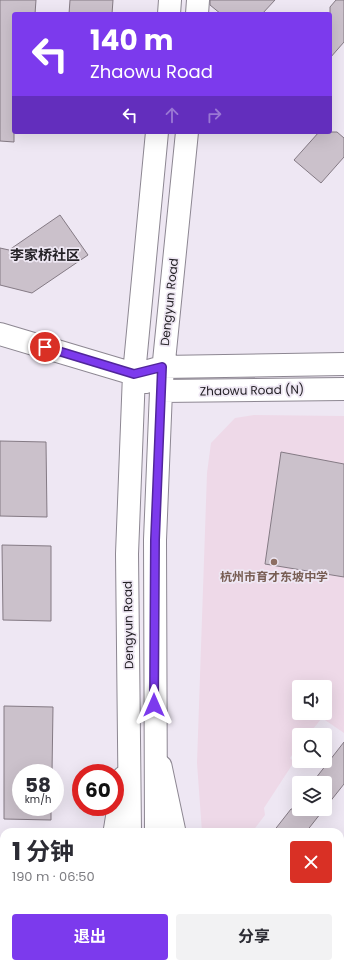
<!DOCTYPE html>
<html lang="zh">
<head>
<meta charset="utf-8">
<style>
	body { margin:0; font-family:Poppins,"Noto Sans SC",sans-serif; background:#f2f2f3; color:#2b2b33; height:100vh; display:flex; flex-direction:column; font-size:15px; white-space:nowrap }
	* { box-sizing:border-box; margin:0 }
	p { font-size:13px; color:#7c7c81 }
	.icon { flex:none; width:22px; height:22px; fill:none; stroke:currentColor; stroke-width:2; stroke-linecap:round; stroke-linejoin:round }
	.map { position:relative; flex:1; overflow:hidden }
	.side { position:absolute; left:0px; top:828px; width:344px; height:140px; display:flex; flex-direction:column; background:#fff; border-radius:12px 12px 0 0; box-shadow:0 4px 16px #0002 }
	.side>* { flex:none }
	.top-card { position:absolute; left:12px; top:12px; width:320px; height:122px; border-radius:4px; box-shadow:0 4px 16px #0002; background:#7c3aed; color:#fff; overflow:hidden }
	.controls { position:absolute; left:292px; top:680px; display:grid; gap:8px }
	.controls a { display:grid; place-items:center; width:40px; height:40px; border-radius:4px; background:#fff; box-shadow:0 4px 16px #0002; font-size:20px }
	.speed { position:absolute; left:12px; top:764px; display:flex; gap:8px; font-size:20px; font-weight:700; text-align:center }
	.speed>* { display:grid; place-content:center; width:52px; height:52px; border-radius:50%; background:#fff; box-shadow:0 4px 16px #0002; line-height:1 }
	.speed small { font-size:10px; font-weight:400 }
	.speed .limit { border:6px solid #d22; background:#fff; color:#111 }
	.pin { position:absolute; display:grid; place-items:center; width:34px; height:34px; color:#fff; margin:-17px; border:2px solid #fff; border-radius:50%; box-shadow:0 1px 4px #0007 }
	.me { position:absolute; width:44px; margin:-22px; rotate:0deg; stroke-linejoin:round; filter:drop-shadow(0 0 3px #0008) }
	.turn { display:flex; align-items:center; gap:14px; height:84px; padding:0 12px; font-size:18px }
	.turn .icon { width:52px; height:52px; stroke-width:2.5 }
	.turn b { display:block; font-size:28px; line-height:34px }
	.lanes { display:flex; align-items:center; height:38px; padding:0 12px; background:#0003; justify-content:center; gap:20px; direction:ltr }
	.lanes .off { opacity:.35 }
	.round { display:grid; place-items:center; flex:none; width:42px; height:42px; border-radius:4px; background:#f2f2f3 }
	.headline { display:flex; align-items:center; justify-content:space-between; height:68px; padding:0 12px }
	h1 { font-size:24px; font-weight:700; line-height:30px }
	.action { display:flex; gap:8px; margin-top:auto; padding:8px 12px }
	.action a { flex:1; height:46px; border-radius:4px; background:#7c3aed; color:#fff; font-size:16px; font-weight:700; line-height:46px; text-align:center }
	.action a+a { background:#f2f2f3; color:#2b2b33 }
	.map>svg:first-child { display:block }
	.education { fill:#eed9e8; fill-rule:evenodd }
	.building { fill:#cbc1cb; stroke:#847a84 }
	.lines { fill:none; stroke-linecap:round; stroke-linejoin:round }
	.minor-casing { stroke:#8d8792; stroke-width:23 }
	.major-casing { stroke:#8d8792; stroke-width:24 }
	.minor { stroke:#fff; stroke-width:21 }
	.major { stroke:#fff; stroke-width:22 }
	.route-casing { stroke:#51269a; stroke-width:10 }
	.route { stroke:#7c3aed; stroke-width:7 }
	.education-dot { fill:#8d6e63; stroke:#eee7f3; stroke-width:1.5 }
	.labels { text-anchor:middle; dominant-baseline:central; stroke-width:3.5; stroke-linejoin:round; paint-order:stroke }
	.street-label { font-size:12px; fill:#252227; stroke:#eee7f3 }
	.education-label { font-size:12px; font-weight:bold; fill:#785e54; stroke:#eee7f3 }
	.quarter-label { font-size:14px; font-weight:bold; fill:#252227; stroke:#eee7f3 }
</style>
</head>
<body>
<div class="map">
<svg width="344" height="968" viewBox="0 0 344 968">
	<rect width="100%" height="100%" fill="#eee7f3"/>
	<!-- education -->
	<path class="education" d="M254 415 344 416V733L322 718 308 735H299V746L290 758 294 762 264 808 265 815 252 832H202L197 763 207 473 211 443 235 418ZM299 687H325V713H299Z"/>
	<!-- building -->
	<path class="building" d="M0 0H36L35 14H14V142L0 141Z
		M70 0H113L112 14H69Z
		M210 0H275L262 14H221L210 5Z
		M336 0H344V42L330 58V7Z
		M319 132H337L344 138V157L321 183 294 160Z
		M60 215 88 255 32 293 0 285V248L9 250Z
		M0 441 46 442 47 517 0 516Z
		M281 452 344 464V577L265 564Z
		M2 545 51 546V621L3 620Z
		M4 706 53 707 52 773H21V807H51V820L4 819Z
		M344 742V784L325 808V783H312Z
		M291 809H324L306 832H273Z"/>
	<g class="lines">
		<defs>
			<path id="minor" d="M161 766 175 832
				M114 832 123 777
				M184 964V968
				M111 968V964"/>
			<path id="major" d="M169 14 170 0
				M197 14 198 0
				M0 334 134 374 146 382
				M148 371 162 367 344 364
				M161 391 344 389
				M130 832 127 554 134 374 157 132
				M156 832 155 540 161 391 187 132
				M130 964V968
				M158 964V968"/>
		</defs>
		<!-- minor casing -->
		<use href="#minor" class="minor-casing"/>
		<!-- major casing -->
		<use href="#major" class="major-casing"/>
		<!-- minor -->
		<use href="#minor" class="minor"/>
		<!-- major -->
		<use href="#major" class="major"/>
	</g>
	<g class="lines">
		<defs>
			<path id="route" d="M45 347 134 374 162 367 155 540 154 705"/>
		</defs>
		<!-- route casing -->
		<use href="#route" class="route-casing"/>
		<!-- route -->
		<use href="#route" class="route"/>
	</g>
	<!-- markers -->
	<circle class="education-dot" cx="274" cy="562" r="4"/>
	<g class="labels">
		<!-- street labels -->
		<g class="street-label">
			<text transform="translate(169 302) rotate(-84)">Dengyun Road</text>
			<text transform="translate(252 390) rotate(-1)">Zhaowu Road (N)</text>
			<text transform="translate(128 625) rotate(-91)">Dengyun Road</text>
		</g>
		<!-- education labels -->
		<g class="education-label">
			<text x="274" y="576">杭州市育才东坡中学</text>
		</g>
		<!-- quarter labels -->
		<g class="quarter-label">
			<text x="45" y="255">李家桥社区</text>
		</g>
	</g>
</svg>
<div class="controls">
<a><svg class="icon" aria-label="sound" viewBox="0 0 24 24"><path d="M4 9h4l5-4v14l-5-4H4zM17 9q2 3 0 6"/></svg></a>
<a><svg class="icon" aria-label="search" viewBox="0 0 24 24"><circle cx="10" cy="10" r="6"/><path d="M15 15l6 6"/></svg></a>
<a><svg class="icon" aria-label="layers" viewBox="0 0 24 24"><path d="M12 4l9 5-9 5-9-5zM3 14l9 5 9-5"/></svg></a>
</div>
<div class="speed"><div>58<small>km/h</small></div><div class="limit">60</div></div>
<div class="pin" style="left:45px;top:347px;background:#d93025"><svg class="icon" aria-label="arrive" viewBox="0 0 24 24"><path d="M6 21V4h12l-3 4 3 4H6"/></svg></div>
<svg class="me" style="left:154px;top:705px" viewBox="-20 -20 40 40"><path d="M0-17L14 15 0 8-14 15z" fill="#7c3aed" stroke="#fff" stroke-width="4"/></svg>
<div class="top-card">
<div class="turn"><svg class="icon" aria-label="left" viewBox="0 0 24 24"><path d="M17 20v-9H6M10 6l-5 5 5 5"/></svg><div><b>140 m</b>Zhaowu Road</div></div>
<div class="lanes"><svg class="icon" aria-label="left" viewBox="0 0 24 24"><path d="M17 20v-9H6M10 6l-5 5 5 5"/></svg><svg class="icon off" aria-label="ahead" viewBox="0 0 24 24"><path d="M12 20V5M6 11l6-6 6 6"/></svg><svg class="icon off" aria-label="right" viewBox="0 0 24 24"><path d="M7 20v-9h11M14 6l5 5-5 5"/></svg></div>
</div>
<section class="side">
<div class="headline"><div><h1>1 分钟</h1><p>190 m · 06:50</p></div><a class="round" style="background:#d93025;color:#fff"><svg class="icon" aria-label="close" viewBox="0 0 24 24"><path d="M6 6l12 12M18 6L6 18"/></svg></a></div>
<div class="action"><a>退出</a><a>分享</a></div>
</section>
</div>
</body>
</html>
